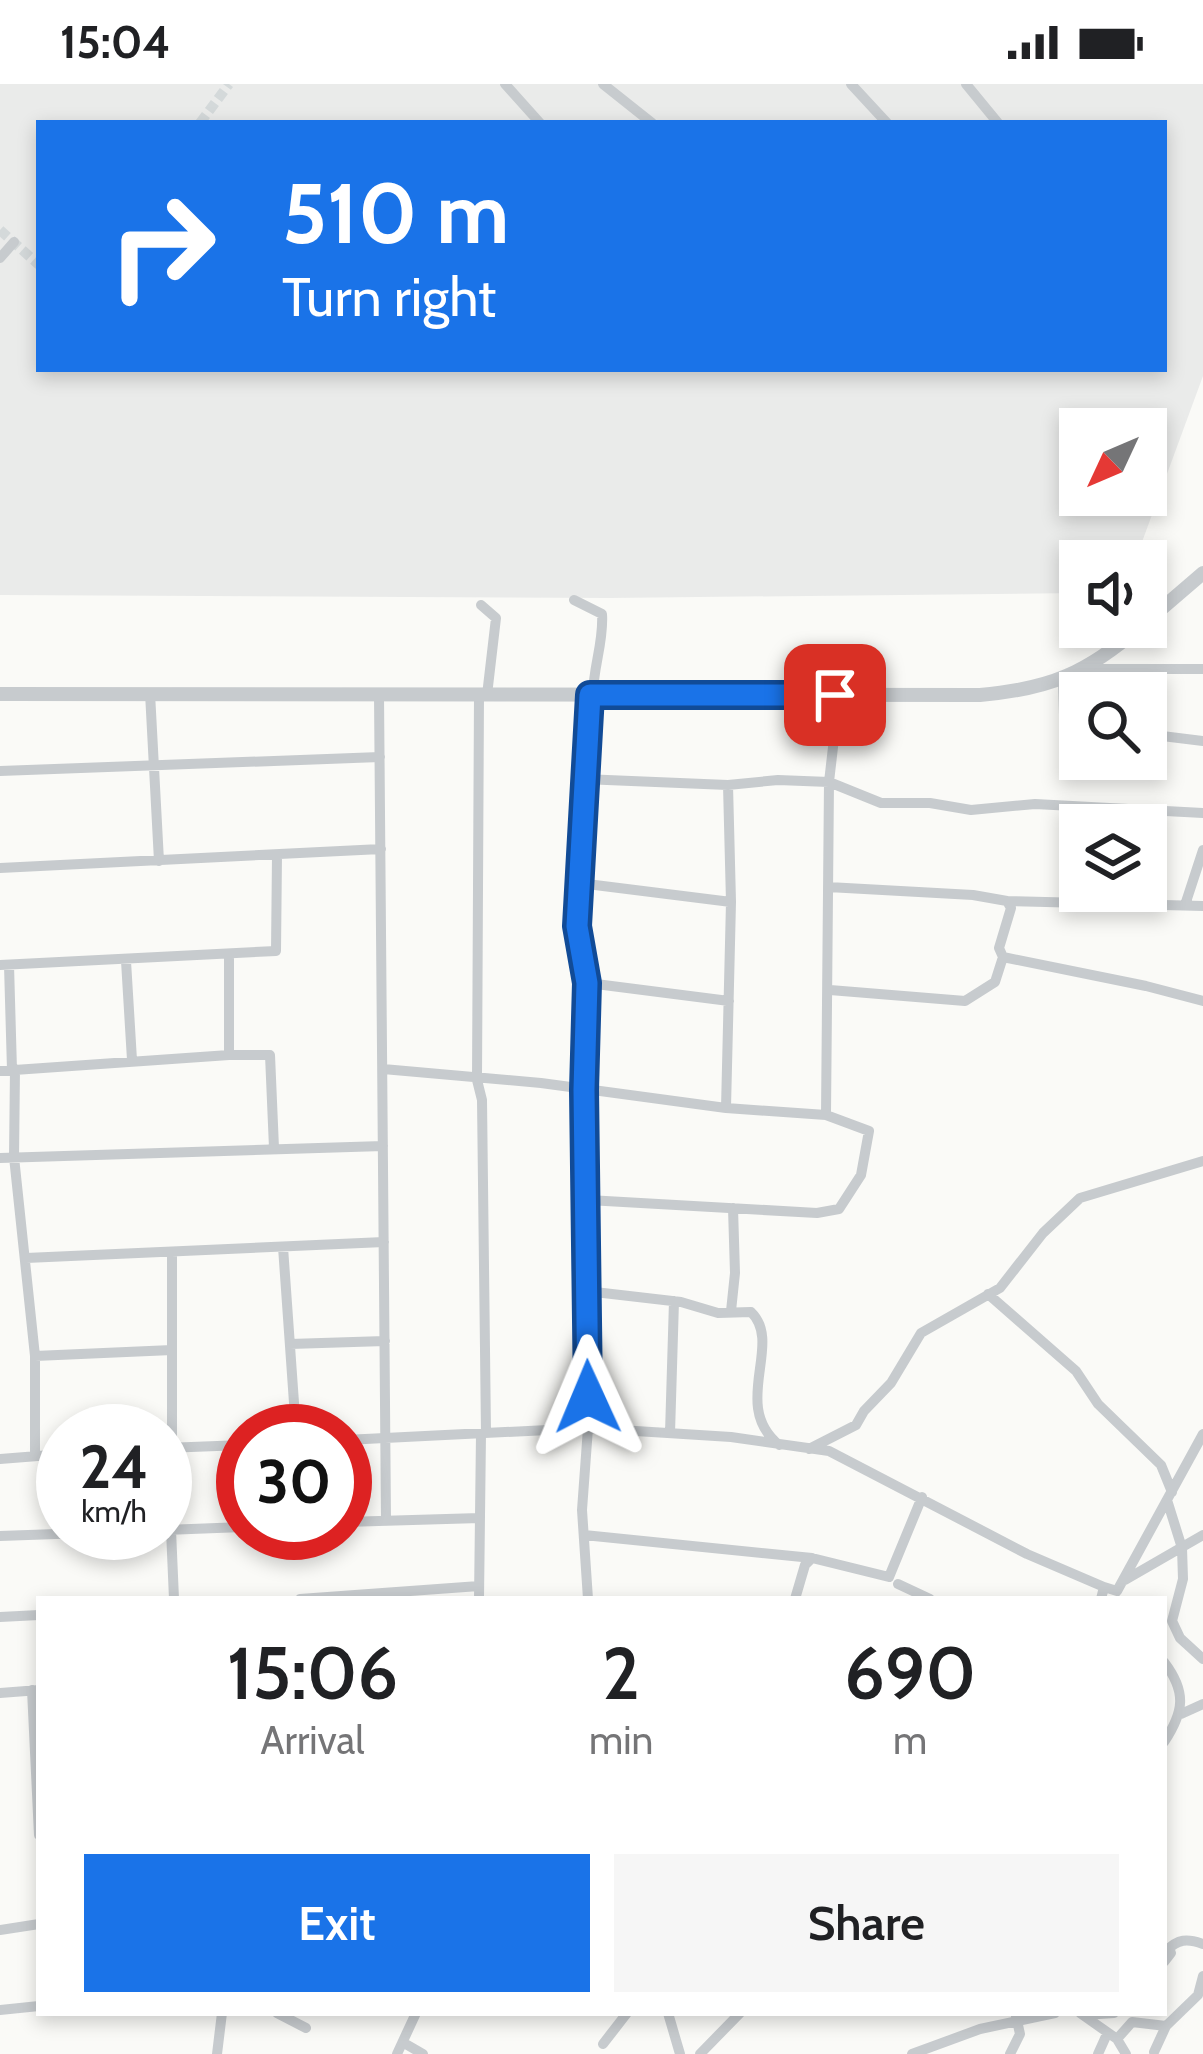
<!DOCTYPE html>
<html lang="en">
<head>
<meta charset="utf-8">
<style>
	body { margin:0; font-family:Cabin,sans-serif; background:#f6f6f6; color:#202124; height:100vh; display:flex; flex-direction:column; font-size:45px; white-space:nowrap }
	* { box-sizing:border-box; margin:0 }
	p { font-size:39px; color:#757577 }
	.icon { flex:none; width:66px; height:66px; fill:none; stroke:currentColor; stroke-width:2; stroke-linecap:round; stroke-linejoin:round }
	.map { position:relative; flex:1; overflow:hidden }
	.side { position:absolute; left:36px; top:1512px; width:1131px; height:420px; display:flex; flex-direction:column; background:#fff; border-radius:0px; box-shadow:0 6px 18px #0003 }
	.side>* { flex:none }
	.top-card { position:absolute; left:36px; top:36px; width:1131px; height:252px; border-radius:0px; box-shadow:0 6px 18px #0003; background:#1a73e8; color:#fff; overflow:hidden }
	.needle { width:78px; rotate:226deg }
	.controls { position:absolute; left:1059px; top:324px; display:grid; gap:24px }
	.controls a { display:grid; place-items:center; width:108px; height:108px; border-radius:0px; background:#fff; box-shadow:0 6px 18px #0003; font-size:60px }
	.speed { position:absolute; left:36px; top:1320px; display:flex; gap:24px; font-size:60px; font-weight:700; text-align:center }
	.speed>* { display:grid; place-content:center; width:156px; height:156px; border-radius:50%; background:#fff; box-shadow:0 6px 18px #0003; line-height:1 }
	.speed small { font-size:30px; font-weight:400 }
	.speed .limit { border:18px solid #d22; background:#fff; color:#111 }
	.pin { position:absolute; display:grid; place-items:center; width:102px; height:102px; color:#fff; margin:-51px; border-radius:24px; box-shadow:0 6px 18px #0006 }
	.me { position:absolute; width:132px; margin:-66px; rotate:359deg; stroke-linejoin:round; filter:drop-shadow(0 0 9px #0008) }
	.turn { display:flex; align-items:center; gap:42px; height:252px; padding:0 48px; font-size:54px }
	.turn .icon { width:156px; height:156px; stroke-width:2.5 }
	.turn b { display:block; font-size:84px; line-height:102px }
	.eta { display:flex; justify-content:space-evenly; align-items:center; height:204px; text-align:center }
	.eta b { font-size:72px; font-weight:600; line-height:84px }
	.primary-button { display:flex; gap:24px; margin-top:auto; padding:24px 48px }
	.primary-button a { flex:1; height:138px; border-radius:0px; background:#1a73e8; color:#fff; font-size:48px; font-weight:600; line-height:138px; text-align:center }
	.primary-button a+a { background:#f6f6f6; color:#202124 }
	.status { display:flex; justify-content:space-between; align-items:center; height:84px; padding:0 60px; background:#fff; direction:ltr }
	.status svg { height:33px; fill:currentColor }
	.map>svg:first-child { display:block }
	.built { fill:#eaebea; fill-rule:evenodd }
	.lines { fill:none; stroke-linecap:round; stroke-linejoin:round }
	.minor-tunnel { stroke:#d4d9da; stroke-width:10; stroke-dasharray:10 5; stroke-linecap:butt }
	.minor { stroke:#c7cbce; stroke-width:10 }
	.tertiary { stroke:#c7cbce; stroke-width:14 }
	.route-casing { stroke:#114b97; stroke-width:30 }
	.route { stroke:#1a73e8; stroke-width:21 }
</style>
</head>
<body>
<div class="status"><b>15:04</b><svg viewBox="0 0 49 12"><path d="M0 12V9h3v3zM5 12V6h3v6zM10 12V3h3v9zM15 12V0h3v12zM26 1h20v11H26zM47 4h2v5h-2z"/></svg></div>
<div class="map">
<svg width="1203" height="1970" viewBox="0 0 1203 1970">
	<rect width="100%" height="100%" fill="#fafaf7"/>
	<!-- built -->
	<path class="built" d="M0 0H1203V292L1135 477H1080V509L609 514 0 511ZM39 39H1164V285H39ZM1080 345H1146V411H1080Z"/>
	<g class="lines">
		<!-- minor-tunnel -->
		<path class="minor-tunnel" d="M200 39 229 0
			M0 146 39 181"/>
		<!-- minor -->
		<path class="minor" d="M505 0 540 39
			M603 0 652 39
			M851 0 887 39
			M966 0 998 39
			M0 174 14 158
			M574 516 602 530C604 558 593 583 593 611
			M481 521 496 534 487 611
			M1086 585H1203
			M1063 596 1064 631 1080 640
			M150 609 159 777
			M379 611 386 1437
			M479 611 477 996 482 1016 486 1349
			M1146 650 1203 657
			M0 687 380 673
			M583 695 728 701 778 696 829 698 881 719H930L971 726 1035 720 1203 729
			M0 784 381 765
			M579 799 731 818
			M828 803 973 811 1007 817 1011 824 999 864 1003 873 995 898 965 917 830 906
			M1007 817 1203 822
			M1185 821 1203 766
			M229 872V971H270L274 1064
			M1003 873 1146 902 1203 917
			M126 877 132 976
			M0 881 276 867 277 771
			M9 881 12 986
			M588 899 729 917
			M15 985 14 1073 35 1272V1372
			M383 985 541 999 726 1024 826 1031
			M0 987 229 971
			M726 1024 731 818 728 701
			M0 1074 383 1062
			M588 1116 817 1129 839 1125 861 1091 869 1047 826 1031 829 698 839 611
			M283 1163 296 1347
			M172 1168V1364
			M26 1174 384 1158
			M586 1207 681 1218 718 1229 751 1228C784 1260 730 1321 779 1361
			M988 1210 1076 1287 1098 1320 1161 1381 1172 1408
			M731 1227 735 1189 733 1124
			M290 1260 385 1257
			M35 1272 172 1266
			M670 1349 674 1217
			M345 1356 588 1344 731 1353 829 1367 1027 1470 1104 1503
			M165 1364 243 1361
			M809 1365 856 1341 864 1327 891 1299 921 1249 1000 1204 1043 1149 1080 1114 1203 1077
			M0 1375 63 1370
			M1167 1416 1182 1464 1183 1495 1172 1537 1180 1554 1203 1575
			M345 1438 480 1434
			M165 1446 243 1443
			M171 1446 174 1515
			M584 1451 812 1474 889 1493 922 1413
			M0 1452 84 1449
			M1125 1496 1203 1451
			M898 1500 930 1515
			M300 1515 479 1502
			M479 1515 481 1350
			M588 1515 582 1426 588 1344 584 1006 588 899 577 841 590 611
			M795 1515 805 1481 812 1474
			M1101 1515 1104 1503 1117 1507 1203 1350
			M0 1533 39 1531
			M1164 1578C1187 1608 1184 1628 1164 1658
			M32 1606 39 1751
			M0 1609 39 1606
			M1181 1630 1203 1620
			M0 1846 39 1840
			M1164 1878 1171 1869 1166 1867C1178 1855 1187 1854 1203 1860
			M0 1926 39 1922
			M277 1929 306 1944
			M668 1929 680 1970
			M1080 1929 1117 1955 1126 1970
			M1084 1931 1114 1929
			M1117 1955 1132 1938 1166 1942 1198 1911 1203 1892
			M404 1959 423 1970
			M603 1960 627 1929
			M1154 1968 1166 1942
			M217 1970 222 1929
			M397 1970 416 1929
			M700 1970 740 1929
			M912 1970 980 1945 1055 1929
			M1010 1970 1020 1950 1016 1932
			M1098 1970 1107 1950"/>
		<!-- tertiary -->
		<path class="tertiary" d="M1146 538 1203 489
			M0 610 980 611C1050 605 1087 589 1140 543"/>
	</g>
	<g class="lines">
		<defs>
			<path id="route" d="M588 1313 584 1006 587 899 577 842 590 611H835"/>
		</defs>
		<!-- route casing -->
		<use href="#route" class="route-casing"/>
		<!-- route -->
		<use href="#route" class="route"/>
	</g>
</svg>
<div class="controls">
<a><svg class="needle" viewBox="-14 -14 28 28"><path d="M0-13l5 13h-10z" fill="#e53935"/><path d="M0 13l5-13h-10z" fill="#757577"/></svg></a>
<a><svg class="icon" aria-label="sound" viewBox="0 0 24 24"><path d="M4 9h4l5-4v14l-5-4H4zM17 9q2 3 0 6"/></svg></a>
<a><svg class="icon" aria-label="search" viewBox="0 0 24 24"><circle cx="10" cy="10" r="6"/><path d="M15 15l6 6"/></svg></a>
<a><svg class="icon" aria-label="layers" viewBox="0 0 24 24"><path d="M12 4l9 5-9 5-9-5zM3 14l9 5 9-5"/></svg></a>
</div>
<div class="speed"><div>24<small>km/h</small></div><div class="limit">30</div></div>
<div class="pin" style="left:835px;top:611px;background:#d93025"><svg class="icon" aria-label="arrive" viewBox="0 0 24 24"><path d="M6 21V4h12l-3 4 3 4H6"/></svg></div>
<svg class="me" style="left:588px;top:1313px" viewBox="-20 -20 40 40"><path d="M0-17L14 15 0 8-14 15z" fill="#1a73e8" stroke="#fff" stroke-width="4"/></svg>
<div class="top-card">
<div class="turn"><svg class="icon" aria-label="right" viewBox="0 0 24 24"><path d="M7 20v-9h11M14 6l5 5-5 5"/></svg><div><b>510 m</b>Turn right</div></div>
</div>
<section class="side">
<div class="eta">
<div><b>15:06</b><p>Arrival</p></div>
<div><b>2</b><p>min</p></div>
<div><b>690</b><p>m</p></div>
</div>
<div class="primary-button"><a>Exit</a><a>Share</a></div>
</section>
</div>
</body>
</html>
